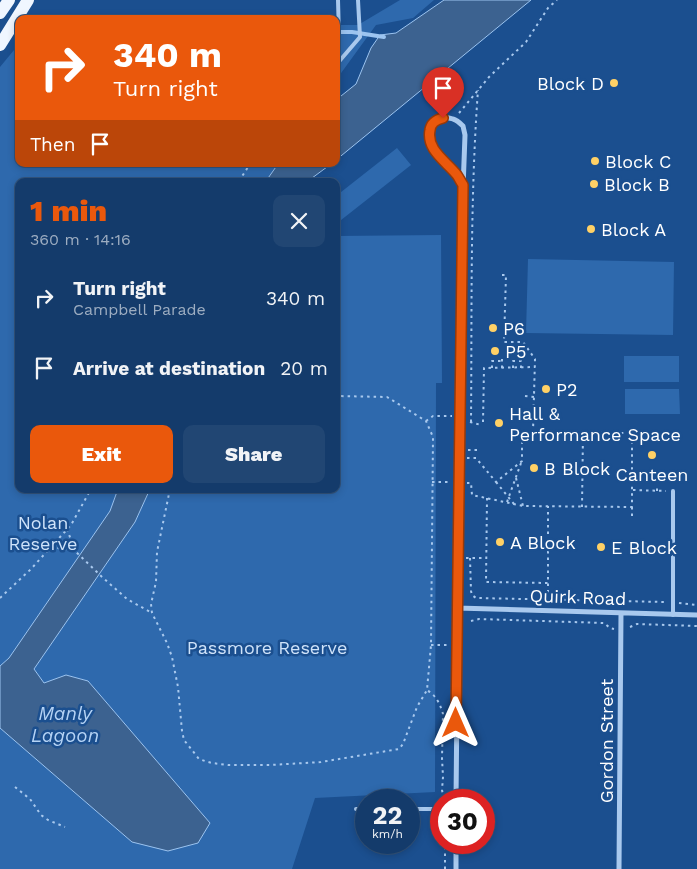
<!DOCTYPE html>
<html lang="en">
<head>
<meta charset="utf-8">
<style>
	body { margin:0; font-family:"Work Sans",sans-serif; background:#214673; color:#f1f3f6; height:100vh; display:flex; flex-direction:column; font-size:19px; white-space:nowrap }
	* { box-sizing:border-box; margin:0 }
	p { font-size:16px; color:#9dadc1 }
	.icon { flex:none; width:28px; height:28px; fill:none; stroke:currentColor; stroke-width:2; stroke-linecap:round; stroke-linejoin:round }
	.map { position:relative; flex:1; overflow:hidden }
	.drawer { position:absolute; left:15px; top:178px; width:325px; height:315px; display:flex; flex-direction:column; background:#143b6b; border-radius:10px; box-shadow:0 2px 8px #0003,0 0 0 1px #33557e }
	.drawer>* { flex:none }
	.hud { position:absolute; left:15px; top:15px; width:325px; height:152px; border-radius:10px; box-shadow:0 2px 8px #0003,0 0 0 1px #33557e; background:#ea580c; color:#fff; overflow:hidden }
	.speed { position:absolute; left:355px; top:789px; display:flex; gap:10px; font-size:25px; font-weight:700; text-align:center }
	.speed>* { display:grid; place-content:center; width:65px; height:65px; border-radius:50%; background:#143b6b; box-shadow:0 2px 8px #0003,0 0 0 1px #33557e; line-height:1 }
	.speed small { font-size:12px; font-weight:400 }
	.speed .limit { border:8px solid #d22; background:#fff; color:#111 }
	.pin { position:absolute; display:grid; place-items:center; width:42px; height:42px; color:#fff; margin:-51px -21px; border-radius:50% 50% 50% 0; rotate:-45deg; box-shadow:0 0 5px #0007 }
	.pin .icon { rotate:45deg }
	.me { position:absolute; width:55px; margin:-28px; rotate:0deg; stroke-linejoin:round; filter:drop-shadow(0 0 4px #0008) }
	.turn { display:flex; align-items:center; gap:18px; height:105px; padding:0 15px; font-size:22px }
	.turn .icon { width:65px; height:65px; stroke-width:2.5 }
	.turn b { display:block; font-size:35px; line-height:42px }
	.then { display:flex; align-items:center; height:48px; padding:0 15px; background:#0003; gap:10px; font-size:19px }
	.round { display:grid; place-items:center; flex:none; width:52px; height:52px; border-radius:10px; background:#214673 }
	.overview { display:flex; align-items:center; justify-content:space-between; height:85px; padding:0 15px }
	h1 { font-size:30px; font-weight:800; line-height:38px; color:#ea580c }
	.action { display:flex; gap:10px; margin-top:auto; padding:10px 15px }
	.action a { flex:1; height:58px; border-radius:10px; background:#ea580c; color:#fff; font-size:20px; font-weight:800; line-height:58px; text-align:center }
	.action a+a { background:#214673; color:#f1f3f6 }
	ul { padding:0; list-style:none }
	li { display:flex; align-items:center; gap:15px; height:70px; padding:0 15px }
	li div { flex:1 }
	li b { display:block; font-size:19px }
	li em { font-style:normal }
	.map>svg:first-child { display:block }
	.green { fill:#2e69ad }
	.water { fill:#3c6290; stroke:#9cc4f0 }
	.lines { fill:none; stroke-linecap:round; stroke-linejoin:round }
	.stream { stroke:#9cc4f0; stroke-width:4 }
	.path { stroke:#a9c9ee; stroke-width:2; stroke-dasharray:2.5 4; stroke-linecap:butt }
	.service { stroke:#a9c9ee; stroke-width:4 }
	.minor { stroke:#a9c9ee; stroke-width:5 }
	.primary { stroke:#f0f6ff; stroke-width:12 }
	.route-casing { stroke:#983908; stroke-width:12 }
	.route { stroke:#ea580c; stroke-width:9 }
	.poi-dot { fill:#ffd166; stroke:#1b4f8f; stroke-width:2 }
	.labels { text-anchor:middle; dominant-baseline:central; stroke-width:5; stroke-linejoin:round; paint-order:stroke }
	.poi-label { font-size:18px; fill:#fff; stroke:#1b4f8f; text-anchor:start }
	.park-label { font-size:18px; fill:#cfe3fa; stroke:#1b4f8f }
	.street-label { font-size:18px; fill:#fff; stroke:#1b4f8f }
	.water-label { font-size:19px; font-style:italic; fill:#b5d3f5; stroke:#1b4f8f }
</style>
</head>
<body>
<div class="map">
<svg width="697" height="869" viewBox="0 0 697 869">
	<rect width="100%" height="100%" fill="#1b4f8f"/>
	<!-- green -->
	<path class="green" d="M400 0H434L413 18 376 25 336 80V25H358Z
		M19 44V164H278L266 181H19V489H118L110 511 9 658 0 666V67Z
		M397 148 411 165 336 224V196Z
		M441 235 442 383H436L435 792 315 798 292 869H0V728L132 842 210 823 88 681 66 675 44 683 34 669 135 522 150 489H336V236Z
		M528 259 674 262 673 335 526 333Z
		M624 356H679V382H624Z
		M625 389H679L680 414H625Z"/>
	<!-- water -->
	<path class="water" d="M444 0H531L336 160V100L356 84 371 48 380 35 396 33Z
		M278 164H331L308 181H266Z
		M118 489H150L135 522 34 669 44 683 66 675 88 681 210 823 198 843 168 851 132 842 0 728V666L9 658 110 511Z"/>
	<g class="lines">
		<!-- stream -->
		<path class="stream" d="M336 32H352L384 37"/>
		<!-- path -->
		<path class="path" d="M459 113 489 77 526 42 548 8 557 0
			M239 181 250 164
			M502 275H506L504 342H523L535 359 533 432
			M502 359V368
			M492 368V361H502
			M513 368V361H521
			M521 368V359
			M525 396 534 397
			M426 421 433 416H452
			M470 422 481 425
			M471 422C472 311 470 200 478 90
			M483 422 484 368 535 367
			M468 450H480
			M467 458H476L496 482 522 461V432L632 433V507L523 506 472 495 471 483H467
			M516 478 523 506
			M432 482H450
			M496 482 514 504
			M170 489 157 552 156 582 151 604 152 613 167 643 172 657 178 687 182 731 184 740 199 759 205 761 212 763 228 765H271L321 762 399 749 403 744 417 707 427 690 431 645 433 437 426 421 387 397 336 396
			M633 490 666 491
			M657 491V485
			M487 498 486 582 548 583
			M507 502 521 463
			M582 507 583 433
			M632 507V517
			M67 529 75 551 102 577 127 599 152 613
			M51 547 75 551
			M466 558H486
			M470 558 471 591 472 595 476 598 665 602
			M0 598 31 569 71 525 91 489
			M548 599V506
			M679 603 697 605
			M471 621 479 619 604 623 610 628 614 629
			M630 627 637 624 697 626
			M431 645H448
			M428 691C436 695 441 706 443 714L442 758 443 777 442 790 444 800
			M15 787 30 799 41 815 48 820 65 827
			M445 869V842"/>
		<!-- service -->
		<path class="service" d="M336 41 339 36 338 0
			M336 65 360 37 358 0
			M673 491V615
			M356 809H366
			M409 809H441"/>
		<!-- minor -->
		<path class="minor" d="M457 608 697 615
			M456 800 462 216 465 135 463 126C460 123 457 120 453 119 438 114 428 124 429 139 430 152 449 165 457 175 459 178 461 182 463 185
			M456 869V842
			M619 869 621 613"/>
		<!-- primary -->
		<path class="primary" d="M0 13 9 0
			M0 45 28 0"/>
	</g>
	<g class="lines">
		<defs>
			<path id="route" d="M443 118C435 120 431 123 430 130 426 150 446 161 457 175 459 178 461 182 463 185L456 723"/>
		</defs>
		<!-- route casing -->
		<use href="#route" class="route-casing"/>
		<!-- route -->
		<use href="#route" class="route"/>
	</g>
	<!-- markers -->
	<g class="poi-dot">
		<circle cx="614" cy="83" r="5"/>
		<circle cx="595" cy="161" r="5"/>
		<circle cx="594" cy="184" r="5"/>
		<circle cx="591" cy="229" r="5"/>
		<circle cx="493" cy="328" r="5"/>
		<circle cx="495" cy="351" r="5"/>
		<circle cx="546" cy="389" r="5"/>
		<circle cx="499" cy="423" r="5"/>
		<circle cx="652" cy="455" r="5"/>
		<circle cx="534" cy="468" r="5"/>
		<circle cx="500" cy="542" r="5"/>
		<circle cx="601" cy="547" r="5"/>
	</g>
	<g class="labels">
		<!-- poi labels -->
		<g class="poi-label">
			<text x="604" y="83" text-anchor="end">Block D</text>
			<text x="605" y="161">Block C</text>
			<text x="604" y="184">Block B</text>
			<text x="601" y="229">Block A</text>
			<text x="503" y="328">P6</text>
			<text x="505" y="351">P5</text>
			<text x="556" y="389">P2</text>
			<text x="509" y="413">Hall &amp;<tspan x="509" dy="21">Performance Space</tspan></text>
			<text x="544" y="468">B Block</text>
			<text x="652" y="474" text-anchor="middle">Canteen</text>
			<text x="510" y="542">A Block</text>
			<text x="611" y="547">E Block</text>
		</g>
		<!-- park labels -->
		<g class="park-label">
			<text x="43" y="522">Nolan<tspan x="43" dy="21">Reserve</tspan></text>
			<text x="267" y="647">Passmore Reserve</text>
		</g>
		<!-- street labels -->
		<g class="street-label">
			<text transform="translate(578 597) rotate(2)">Quirk Road</text>
			<text transform="translate(606 741) rotate(-90)">Gordon Street</text>
		</g>
		<!-- water labels -->
		<g class="water-label">
			<text x="65" y="713">Manly<tspan x="65" dy="22">Lagoon</tspan></text>
		</g>
	</g>
</svg>
<div class="speed"><div>22<small>km/h</small></div><div class="limit">30</div></div>
<div class="pin" style="left:443px;top:118px;background:#d93025"><svg class="icon" aria-label="arrive" viewBox="0 0 24 24"><path d="M6 21V4h12l-3 4 3 4H6"/></svg></div>
<svg class="me" style="left:456px;top:723px" viewBox="-20 -20 40 40"><path d="M0-17L14 15 0 8-14 15z" fill="#ea580c" stroke="#fff" stroke-width="4"/></svg>
<div class="hud">
<div class="turn"><svg class="icon" aria-label="right" viewBox="0 0 24 24"><path d="M7 20v-9h11M14 6l5 5-5 5"/></svg><div><b>340 m</b>Turn right</div></div>
<div class="then">Then<svg class="icon" aria-label="arrive" viewBox="0 0 24 24"><path d="M6 21V4h12l-3 4 3 4H6"/></svg></div>
</div>
<section class="drawer">
<div class="overview"><div><h1>1 min</h1><p>360 m · 14:16</p></div><a class="round"><svg class="icon" aria-label="close" viewBox="0 0 24 24"><path d="M6 6l12 12M18 6L6 18"/></svg></a></div>
<ul>
<li><svg class="icon" aria-label="right" viewBox="0 0 24 24"><path d="M7 20v-9h11M14 6l5 5-5 5"/></svg><div><b>Turn right</b><p>Campbell Parade</p></div><em>340 m</em></li>
<li><svg class="icon" aria-label="arrive" viewBox="0 0 24 24"><path d="M6 21V4h12l-3 4 3 4H6"/></svg><div><b>Arrive at destination</b></div><em>20 m</em></li>
</ul>
<div class="action"><a>Exit</a><a>Share</a></div>
</section>
</div>
</body>
</html>
